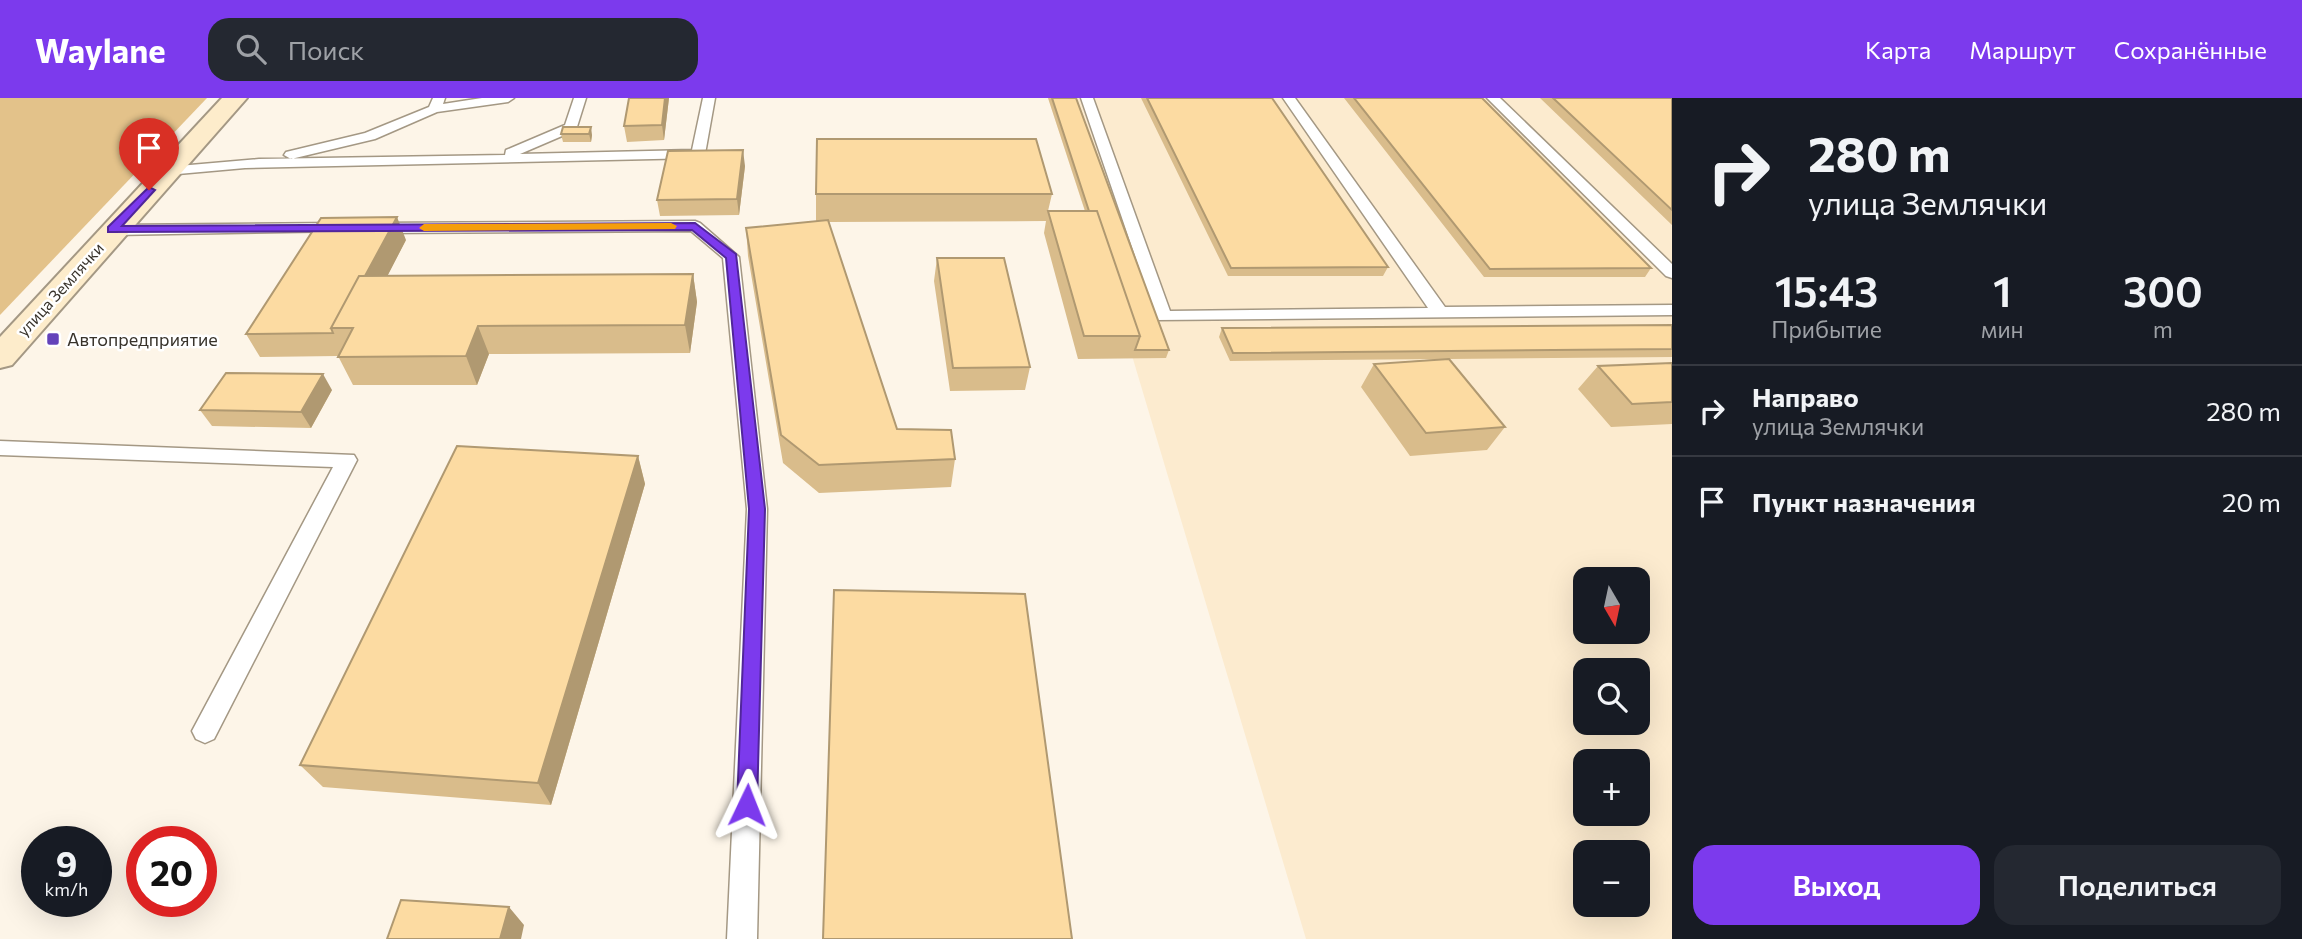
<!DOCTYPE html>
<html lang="ru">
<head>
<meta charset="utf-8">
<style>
	body { margin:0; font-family:Commissioner,sans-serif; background:#242831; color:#f1f3f6; height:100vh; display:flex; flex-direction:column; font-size:26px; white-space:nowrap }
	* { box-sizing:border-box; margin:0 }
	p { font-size:23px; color:#9ea1a6 }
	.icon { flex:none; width:38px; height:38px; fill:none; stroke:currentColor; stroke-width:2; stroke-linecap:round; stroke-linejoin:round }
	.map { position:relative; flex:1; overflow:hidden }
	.drawer { display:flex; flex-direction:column; background:#171b24; width:630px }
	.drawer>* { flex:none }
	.hud { background:#171b24; color:#f1f3f6; overflow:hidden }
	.needle { width:46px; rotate:171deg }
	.controls { position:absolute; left:1573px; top:469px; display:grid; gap:14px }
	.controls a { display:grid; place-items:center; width:77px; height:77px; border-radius:14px; background:#171b24; box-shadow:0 7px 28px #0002; font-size:35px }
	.speed { position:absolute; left:21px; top:728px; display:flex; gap:14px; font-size:35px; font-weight:700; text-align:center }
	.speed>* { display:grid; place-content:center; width:91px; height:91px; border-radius:50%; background:#171b24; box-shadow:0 7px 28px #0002; line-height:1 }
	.speed small { font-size:18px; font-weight:400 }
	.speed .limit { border:10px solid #d22; background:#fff; color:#111 }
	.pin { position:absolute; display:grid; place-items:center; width:60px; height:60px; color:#fff; margin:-72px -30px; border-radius:50% 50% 50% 0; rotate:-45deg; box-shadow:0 0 7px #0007 }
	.pin .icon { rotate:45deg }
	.me { position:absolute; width:77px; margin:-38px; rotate:2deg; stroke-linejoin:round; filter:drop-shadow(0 0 5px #0008) }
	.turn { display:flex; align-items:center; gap:24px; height:147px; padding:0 21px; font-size:32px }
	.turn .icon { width:91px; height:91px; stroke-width:2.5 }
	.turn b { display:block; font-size:49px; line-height:60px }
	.eta { display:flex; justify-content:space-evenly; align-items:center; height:119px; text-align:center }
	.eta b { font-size:42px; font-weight:600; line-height:49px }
	.cta { display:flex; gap:14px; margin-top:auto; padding:14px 21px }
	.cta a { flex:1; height:80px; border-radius:21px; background:#7c3aed; color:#fff; font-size:28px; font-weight:600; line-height:80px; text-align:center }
	.cta a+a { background:#242831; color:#f1f3f6 }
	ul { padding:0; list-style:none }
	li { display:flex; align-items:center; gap:21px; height:91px; padding:0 21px; border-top:2px solid #363941 }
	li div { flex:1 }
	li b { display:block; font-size:26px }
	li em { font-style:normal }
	header { display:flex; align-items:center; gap:42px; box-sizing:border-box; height:98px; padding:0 35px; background:#7c3aed; color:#fff }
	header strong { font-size:33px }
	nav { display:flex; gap:38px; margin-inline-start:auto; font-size:24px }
	.search { width:490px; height:63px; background:#242831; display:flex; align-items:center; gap:18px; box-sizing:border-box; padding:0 24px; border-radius:21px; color:#9ea1a6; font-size:26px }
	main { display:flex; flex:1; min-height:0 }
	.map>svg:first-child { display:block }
	.built { fill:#fcebcf; fill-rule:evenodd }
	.forest { fill:#e3c28a }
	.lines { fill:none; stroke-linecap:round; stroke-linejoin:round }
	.lane-casing { stroke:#a49884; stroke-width:3 }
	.secondary-casing { stroke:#a49884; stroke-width:4 }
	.lane { fill:#fff; fill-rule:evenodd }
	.secondary { fill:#fdeccb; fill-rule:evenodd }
	.wall { fill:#d9bc8b }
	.shaded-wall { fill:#b09971 }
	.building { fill:#fcdba2; stroke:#b09971; stroke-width:2 }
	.route { fill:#7c3aed; stroke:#51269a; stroke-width:2 }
	.slow { fill:#f59e0b }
	.poi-dot { fill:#6342ba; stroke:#fff; stroke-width:2.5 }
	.labels { text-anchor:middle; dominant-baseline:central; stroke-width:5; stroke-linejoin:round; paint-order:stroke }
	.far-street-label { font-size:16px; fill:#38332b; stroke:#fff }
	.poi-label { font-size:18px; fill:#38332b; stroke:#fff; text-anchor:start }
</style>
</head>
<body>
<header>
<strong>Waylane</strong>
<div class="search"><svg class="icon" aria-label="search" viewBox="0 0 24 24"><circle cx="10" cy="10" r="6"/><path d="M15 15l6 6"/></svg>Поиск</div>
<nav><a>Карта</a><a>Маршрут</a><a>Сохранённые</a></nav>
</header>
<main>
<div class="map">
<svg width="1672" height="841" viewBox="0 0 1672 841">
	<rect width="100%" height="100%" fill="#fdf5e8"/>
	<!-- built -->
	<path class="built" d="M1048 0H1672V841H1306L1133 261ZM1586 481H1638V534H1586ZM1586 572H1638V625H1586ZM1586 663H1638V716H1586ZM1586 754H1638V807H1586Z"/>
	<!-- forest -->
	<path class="forest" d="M0 0H207L0 217Z"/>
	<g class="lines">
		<defs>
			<path id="lane" d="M433 0H445L443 6 482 0H514L508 4 437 14 375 41 291 61 284 57 286 54 365 35 429 9Z
				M574 0H586L576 32 520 56 692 52 703 0H715L705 56 698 60 245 70 167 77 160 73 167 69 259 61 505 57 506 52 565 27Z
				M1081 0H1093L1170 213 1428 210 1283 0H1295L1445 209 1672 207V217L1157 222Z
				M1487 0H1500L1672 166V180L1666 178Z
				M695 123 700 125 739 159 767 411 757 841H727L747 411 723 160 691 133 374 135 366 130 374 125Z
				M341 125 349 130 346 133 113 137 105 132 113 127Z
				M0 343 354 357 357 362 214 641 205 645 196 641 192 633 333 369 0 357Z"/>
			<path id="secondary" d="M222 0H247L12 267 0 270V239Z"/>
		</defs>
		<!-- lane casing -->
		<use href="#lane" class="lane-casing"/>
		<!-- secondary casing -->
		<use href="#secondary" class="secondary-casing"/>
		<!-- lane -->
		<use href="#lane" class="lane"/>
		<!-- secondary -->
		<use href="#secondary" class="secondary"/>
	</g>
	<!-- wall -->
	<path class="wall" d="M669 0 664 42 627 44 624 28Z
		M1048 0H1076L1169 252 1166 260 1078 261 1044 135 1046 123 828 124 897 331 955 361 951 389 819 395 783 365 748 158 746 130 816 124V96H1052L1048 113H1085Z
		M1141 0H1272L1388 169 1383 178H1228Z
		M1344 0H1482L1651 170 1645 179H1484Z
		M1540 0H1672V127Z
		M563 29 592 37 591 44H563L561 36Z
		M745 68 739 117 660 118 657 102Z
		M406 142 387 178 693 176 697 204 690 255 489 256 477 287H353L338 258 260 259 246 236Z
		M937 160 1030 269 1025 292 950 293 934 183Z
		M1672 227V259L1449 261 1505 329 1487 352 1410 358 1361 289 1374 266 1437 261 1230 263 1219 239 1222 230Z
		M1672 265V326L1611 329 1578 291 1598 268Z
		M332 292 311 330 212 328 200 312Z
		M638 358 645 386 551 707 323 689 300 667Z"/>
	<!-- shaded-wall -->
	<path class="shaded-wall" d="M665 0H669L664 42 662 27Z
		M591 29 592 37 591 44 589 36Z
		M743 52 745 68 739 117 737 101Z
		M397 119 406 142 357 237 353 230H336Z
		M693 176 697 204 690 255 685 227Z
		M478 228 489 256 477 287 466 258Z
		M323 276 332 292 311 330 301 314Z
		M638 358 645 386 551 707 538 685Z
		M509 809 524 827 521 841H500Z"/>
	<!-- building -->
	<path class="building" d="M629 0H665L662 27 624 28Z
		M1052 0H1076L1169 252H1135L1140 238 1097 113H1089Z
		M1147 0H1272L1388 169 1231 170Z
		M1354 0H1482L1651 170 1490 171Z
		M1553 0H1672V112Z
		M563 29H591L589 36H561Z
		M817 41H1036L1052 96H816Z
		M743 52 737 101 657 102 668 53Z
		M1048 113H1097L1140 238H1084Z
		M397 119 365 178H359L331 230 333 235 246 236 321 120Z
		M828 122 897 331 951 332 955 361 819 367 781 337 746 130Z
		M937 160H1004L1030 269 953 270Z
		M693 176 685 227 478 228 466 258 338 259 353 230H331L359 178Z
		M1672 227V251L1233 255 1222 230Z
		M1449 261 1505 329 1426 335 1374 266Z
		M1672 265V304L1632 306 1598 268Z
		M226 275 323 276 301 314 200 312Z
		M457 348 638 358 538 685 300 667Z
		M834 492 1025 496 1072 841H823Z
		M401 802 509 809 500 841H387Z"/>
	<!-- route -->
	<path class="route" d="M149 89 155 92 122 128 695 125 736 156 765 411 757 707 754 714 747 716 740 714 737 707 749 411 726 160 692 132 108 134V129Z"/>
	<!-- slow -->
	<path class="slow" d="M671 125 677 128 675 131 424 133 419 130 424 126Z"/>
	<!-- markers -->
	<rect class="poi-dot" x="46" y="234" width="14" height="14" rx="3.5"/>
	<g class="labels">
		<!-- far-street labels -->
		<g class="far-street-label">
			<text transform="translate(60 191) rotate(-48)">улица Землячки</text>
		</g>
		<!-- poi labels -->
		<g class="poi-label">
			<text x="67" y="241">Автопредприятие</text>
		</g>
	</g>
</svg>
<div class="controls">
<a><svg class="needle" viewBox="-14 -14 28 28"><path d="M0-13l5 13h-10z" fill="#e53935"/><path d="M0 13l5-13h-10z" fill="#9ea1a6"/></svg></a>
<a><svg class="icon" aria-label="search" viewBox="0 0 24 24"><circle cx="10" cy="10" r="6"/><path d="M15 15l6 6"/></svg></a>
<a>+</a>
<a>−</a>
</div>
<div class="speed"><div>9<small>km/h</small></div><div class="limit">20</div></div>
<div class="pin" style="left:149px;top:92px;background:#d93025"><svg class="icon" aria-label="arrive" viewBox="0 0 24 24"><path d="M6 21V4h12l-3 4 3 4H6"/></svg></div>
<svg class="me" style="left:747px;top:707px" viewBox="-20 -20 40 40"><path d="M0-17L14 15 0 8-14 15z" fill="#7c3aed" stroke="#fff" stroke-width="4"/></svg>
</div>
<section class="drawer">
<div class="hud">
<div class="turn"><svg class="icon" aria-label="right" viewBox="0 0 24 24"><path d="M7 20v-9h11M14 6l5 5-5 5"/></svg><div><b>280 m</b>улица Землячки</div></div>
</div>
<div class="eta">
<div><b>15:43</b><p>Прибытие</p></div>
<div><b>1</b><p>мин</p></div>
<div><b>300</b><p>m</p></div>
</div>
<ul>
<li><svg class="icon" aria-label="right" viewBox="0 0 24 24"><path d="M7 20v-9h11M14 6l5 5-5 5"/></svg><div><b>Направо</b><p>улица Землячки</p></div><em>280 m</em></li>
<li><svg class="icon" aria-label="arrive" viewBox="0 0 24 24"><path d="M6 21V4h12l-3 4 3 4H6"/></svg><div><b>Пункт назначения</b></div><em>20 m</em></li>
</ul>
<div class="cta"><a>Выход</a><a>Поделиться</a></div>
</section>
</main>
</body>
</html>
